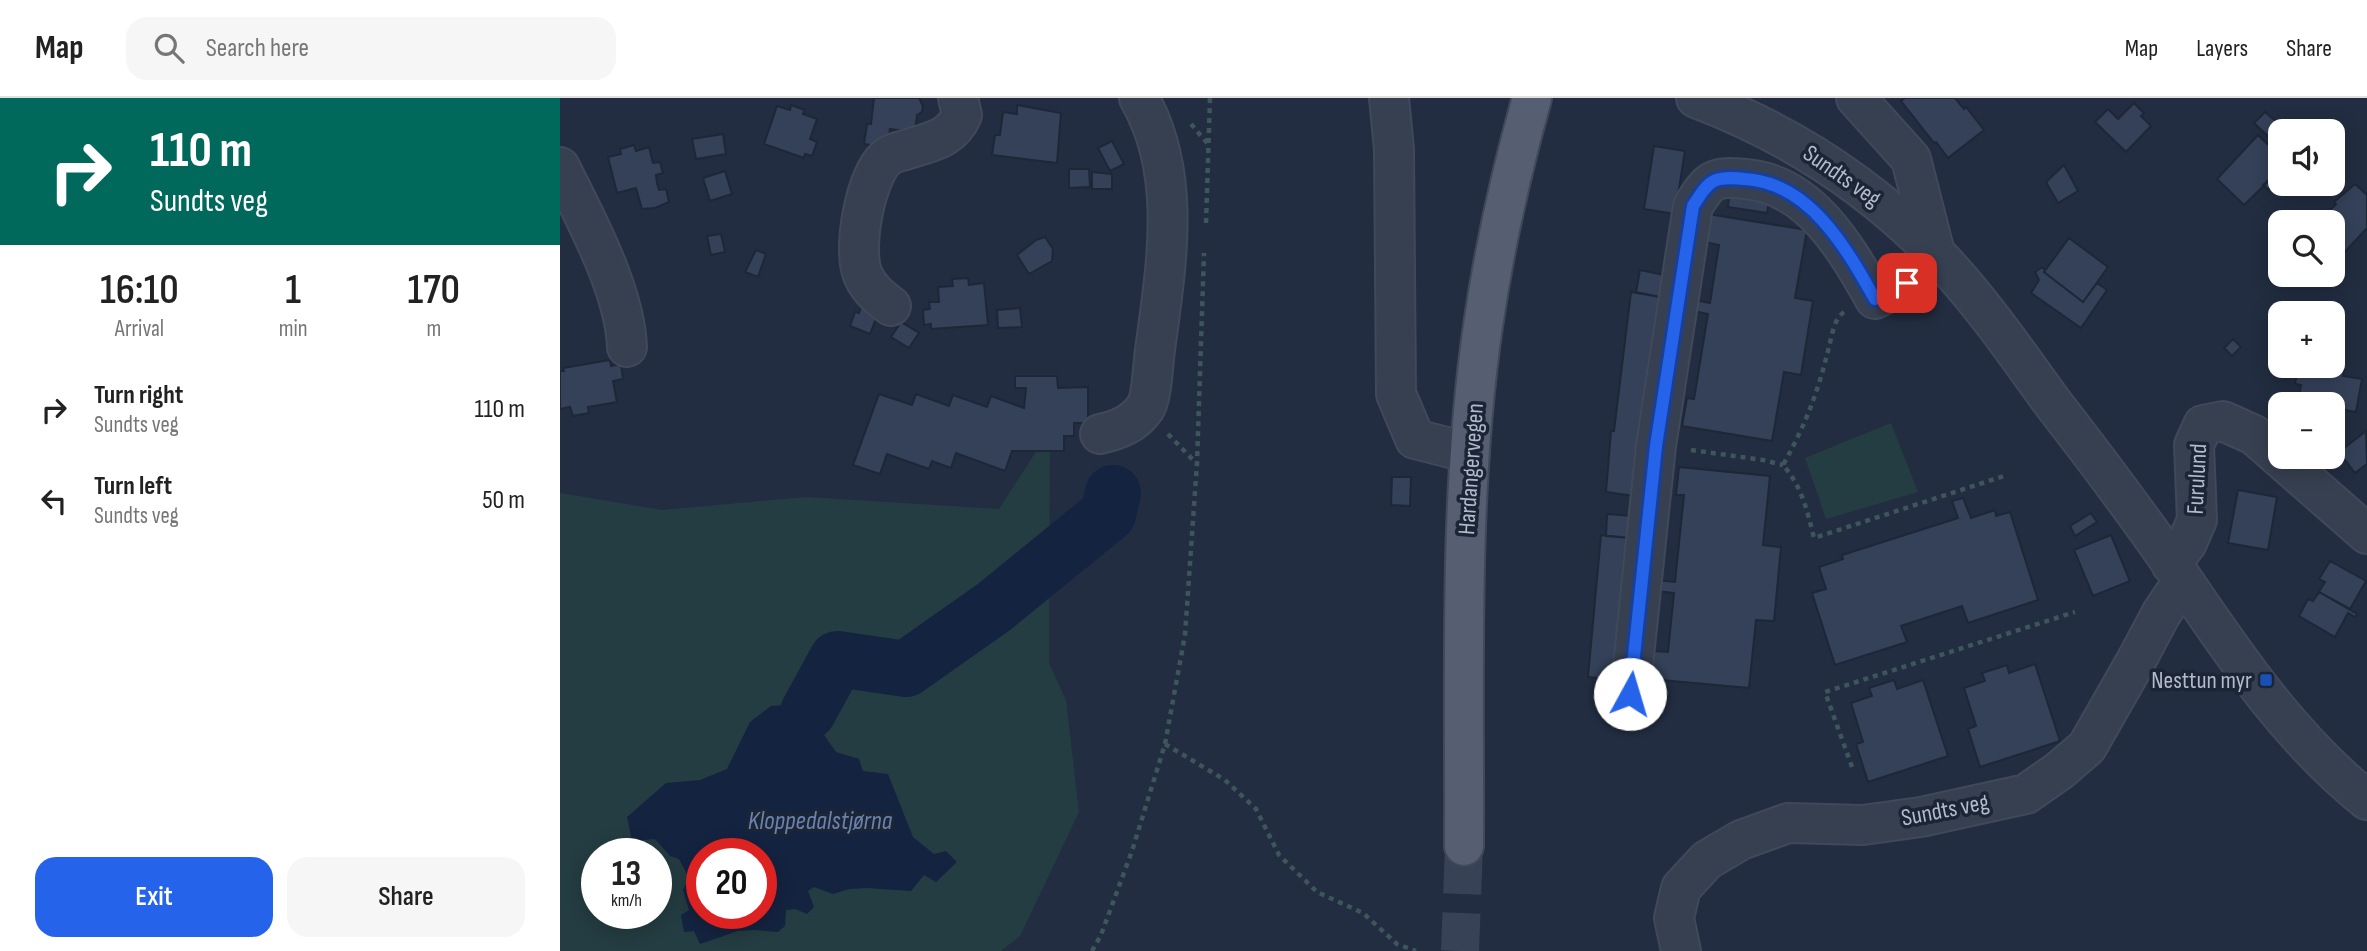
<!DOCTYPE html>
<html lang="en">
<head>
<meta charset="utf-8">
<style>
	body { margin:0; font-family:"Sofia Sans Condensed",sans-serif; background:#f6f6f6; color:#222; height:100vh; display:flex; flex-direction:column; font-size:26px; white-space:nowrap }
	* { box-sizing:border-box; margin:0 }
	p { font-size:23px; color:#767676 }
	.icon { flex:none; width:38px; height:38px; fill:none; stroke:currentColor; stroke-width:2; stroke-linecap:round; stroke-linejoin:round }
	.map { position:relative; flex:1; overflow:hidden }
	.details { display:flex; flex-direction:column; background:#fff; width:560px }
	.details>* { flex:none }
	.guide { background:#00695c; color:#fff; overflow:hidden }
	.controls { position:absolute; left:1708px; top:21px; display:grid; gap:14px }
	.controls a { display:grid; place-items:center; width:77px; height:77px; border-radius:14px; background:#fff; box-shadow:0 4px 18px #0003; font-size:35px }
	.speed { position:absolute; left:21px; top:740px; display:flex; gap:14px; font-size:35px; font-weight:700; text-align:center }
	.speed>* { display:grid; place-content:center; width:91px; height:91px; border-radius:50%; background:#fff; box-shadow:0 4px 18px #0003; line-height:1 }
	.speed small { font-size:18px; font-weight:400 }
	.speed .limit { border:10px solid #d22; background:#fff; color:#111 }
	.pin { position:absolute; display:grid; place-items:center; width:60px; height:60px; color:#fff; margin:-30px; border-radius:14px; box-shadow:0 4px 10px #0006 }
	.me { position:absolute; width:77px; margin:-38px; rotate:6deg; stroke-linejoin:round; filter:drop-shadow(0 0 5px #0008) }
	.turn { display:flex; align-items:center; gap:24px; height:147px; padding:0 35px; font-size:32px }
	.turn .icon { width:91px; height:91px; stroke-width:2.5 }
	.turn b { display:block; font-size:49px; line-height:60px }
	.eta { display:flex; justify-content:space-evenly; align-items:center; height:119px; text-align:center }
	.eta b { font-size:42px; font-weight:600; line-height:49px }
	.primary-button { display:flex; gap:14px; margin-top:auto; padding:14px 35px }
	.primary-button a { flex:1; height:80px; border-radius:21px; background:#2563eb; color:#fff; font-size:28px; font-weight:600; line-height:80px; text-align:center }
	.primary-button a+a { background:#f6f6f6; color:#222 }
	ul { padding:0; list-style:none }
	li { display:flex; align-items:center; gap:21px; height:91px; padding:0 35px }
	li div { flex:1 }
	li b { display:block; font-size:26px }
	li em { font-style:normal }
	header { display:flex; align-items:center; gap:42px; box-sizing:border-box; height:98px; padding:0 35px; background:#fff; border-bottom:2px solid #e0e0e0 }
	header strong { font-size:33px }
	nav { display:flex; gap:38px; margin-inline-start:auto; font-size:24px }
	.search { width:490px; height:63px; background:#f6f6f6; display:flex; align-items:center; gap:18px; box-sizing:border-box; padding:0 24px; border-radius:21px; color:#767676; font-size:26px }
	main { display:flex; flex:1; min-height:0 }
	.map>svg:first-child { display:block }
	.green { fill:#243d42; fill-rule:evenodd }
	.water { fill:#142340; fill-rule:evenodd }
	.lines { fill:none; stroke-linecap:round; stroke-linejoin:round }
	.river { stroke:#142340; stroke-width:56 }
	.building { fill:#344158; stroke:#1e2738; stroke-width:2 }
	.major-tunnel { stroke:#384256; stroke-width:38; stroke-dasharray:38 19; stroke-linecap:butt }
	.minor-casing { stroke:#40495a; stroke-width:42 }
	.major-casing { stroke:#40495a; stroke-width:42 }
	.path { stroke:#3e565a; stroke-width:4.5; stroke-dasharray:5 5; stroke-linecap:butt }
	.minor { stroke:#374051; stroke-width:38 }
	.major { stroke:#555f71; stroke-width:38 }
	.route-casing { stroke:#184099; stroke-width:18 }
	.route { stroke:#2563eb; stroke-width:12 }
	.transit-dot { fill:#1a4fb4; stroke:#1c2536; stroke-width:2.5 }
	.labels { text-anchor:middle; dominant-baseline:central; stroke-width:7; stroke-linejoin:round; paint-order:stroke }
	.street-label { font-size:24px; fill:#b3bbcb; stroke:#1c2536 }
	.poi-label { font-size:24px; fill:#b3bbcb; stroke:#1c2536; text-anchor:end }
	.water-label { font-size:26px; font-style:italic; fill:#6982ae; stroke:#1c2536 }
</style>
</head>
<body>
<header>
<strong>Map</strong>
<div class="search"><svg class="icon" aria-label="search" viewBox="0 0 24 24"><circle cx="10" cy="10" r="6"/><path d="M15 15l6 6"/></svg>Search here</div>
<nav><a>Map</a><a>Layers</a><a>Share</a></nav>
</header>
<main>
<section class="details">
<div class="guide">
<div class="turn"><svg class="icon" aria-label="right" viewBox="0 0 24 24"><path d="M7 20v-9h11M14 6l5 5-5 5"/></svg><div><b>110 m</b>Sundts veg</div></div>
</div>
<div class="eta">
<div><b>16:10</b><p>Arrival</p></div>
<div><b>1</b><p>min</p></div>
<div><b>170</b><p>m</p></div>
</div>
<ul>
<li><svg class="icon" aria-label="right" viewBox="0 0 24 24"><path d="M7 20v-9h11M14 6l5 5-5 5"/></svg><div><b>Turn right</b><p>Sundts veg</p></div><em>110 m</em></li>
<li><svg class="icon" aria-label="left" viewBox="0 0 24 24"><path d="M17 20v-9H6M10 6l-5 5 5 5"/></svg><div><b>Turn left</b><p>Sundts veg</p></div><em>50 m</em></li>
</ul>
<div class="primary-button"><a>Exit</a><a>Share</a></div>
</section>
<div class="map">
<svg width="1807" height="853" viewBox="0 0 1807 853">
	<rect width="100%" height="100%" fill="#222d41"/>
	<!-- green -->
	<path class="green" d="M1331 325 1358 394 1266 421 1245 360Z
		M490 332 489 565 506 602 519 714 460 838 441 853H0V395L102 412 247 399 439 411ZM37 756H96V816H37ZM142 756H201V816H142Z"/>
	<!-- water -->
	<path class="water" d="M238 606 248 614 276 654 299 661 303 673 328 676 353 739 374 756 386 753 397 764 376 784 364 777 351 793 307 790 289 791 273 796 254 789 248 793 254 809 247 816 235 811 226 812 225 828 218 834 194 832 178 833 140 846 134 833 124 834 121 817 129 812 123 792 129 780 119 761 110 758 95 741 72 743 67 719 106 685 140 682 167 671 190 624 211 608ZM142 756H201V816H142Z"/>
	<g class="lines">
		<!-- river -->
		<path class="river" d="M248 614 277 561 346 571 434 509 548 416 553 395"/>
	</g>
	<!-- building -->
	<path class="building" d="M314 0H359L363 8 362 14 357 17 355 35 330 31 328 45 317 48 304 46 307 26H311Z
		M1345 0H1395L1404 11 1406 9 1424 32 1388 60 1376 44 1374 45 1341 3Z
		M1574 5 1584 15 1581 18 1591 28 1566 54 1535 24 1548 11 1558 21Z
		M231 7 245 12 243 16 257 21 250 41 257 44 252 58 245 56 244 60 204 46 217 8 230 12Z
		M457 7 501 15 497 65 432 57 435 37H440L443 14 457 16Z
		M1705 14 1719 26 1708 38 1694 25Z
		M163 36 166 56 136 61 132 41Z
		M1698 37 1720 58V67L1715 73 1717 75 1684 107 1657 81Z
		M552 43 564 66 550 73 538 50Z
		M74 47 76 53 89 49 93 65 100 64 103 75 96 77 97 85 99 92 106 91 109 104 95 110 82 111 76 90 57 95 48 59 61 56 60 51Z
		M1094 48 1125 53 1115 116 1084 111Z
		M1504 67 1518 93 1498 105 1486 84Z
		M1720 67V81L1709 92 1703 87 1717 75 1715 73Z
		M509 71H529L530 89 509 90Z
		M165 73 172 96 150 103 143 80Z
		M532 74 552 76V91H532Z
		M1795 86 1807 97V130L1783 156 1777 150 1773 154V124H1759L1776 106 1774 104Z
		M1170 91 1210 98 1207 115 1168 109Z
		M1148 116 1247 132 1235 200 1253 203 1241 277 1224 274 1212 343 1122 328 1127 300 1134 301 1148 216 1128 212 1130 201 1150 205 1159 147 1144 144Z
		M161 136 165 154 151 157 147 138Z
		M485 139 493 151 492 163 469 176 457 157 476 142Z
		M1509 140 1548 169 1523 204 1484 174Z
		M196 152 206 156 198 179 185 174Z
		M1482 169 1485 172 1484 174 1523 204 1537 185 1547 192 1521 230 1471 195 1479 182 1475 174Z
		M1080 172 1104 177 1100 199 1076 194Z
		M408 180 409 187 424 185 428 227 371 231V226L364 227 363 212 370 211 369 204H379L378 189 393 188 392 181Z
		M1071 194 1100 199 1075 398 1046 394 1051 333H1054Z
		M302 206 319 213 310 236 290 228 295 214 299 215Z
		M460 210 462 229 438 230 437 212Z
		M341 224 359 235 349 250 331 239Z
		M1673 241 1681 249 1672 258 1664 250Z
		M50 262 51 268 61 266 63 281 53 283 57 304 28 309 29 315 13 318 10 309 0 311V273H4L3 270Z
		M1747 268 1784 272 1783 278 1802 281 1796 314 1773 310V306L1738 304 1741 287 1735 286 1738 270 1747 271Z
		M455 278H497L498 290 528 289V325H514V338H504V353H452L445 373 396 355 391 370 372 363 369 371 327 356 320 376 293 367 319 296 352 307 356 296 389 308 393 297 427 309 431 298 464 310 466 290H455Z
		M1806 333 1807 366 1795 375 1779 354Z
		M1119 369 1210 378 1203 447 1221 449 1214 523 1196 522 1189 590 1090 581 1093 553 1108 554 1114 495 1094 493 1095 482 1115 484 1124 397H1116Z
		M832 379H851L850 408 831 407Z
		M1678 392 1717 399 1708 452 1668 445Z
		M1403 400 1411 420 1435 412 1436 418 1450 414 1478 502 1408 525 1402 508 1341 528 1347 544 1275 567 1252 495 1266 491 1259 469 1283 461 1282 457 1398 420 1392 403Z
		M1531 415 1537 424 1515 438 1510 428Z
		M1047 416 1072 418 1070 440 1046 438Z
		M1041 437 1070 440 1057 582 1028 579Z
		M1551 437 1570 483 1533 498 1514 452Z
		M1770 463 1806 483 1790 511 1759 494 1765 484 1759 481Z
		M1759 494 1797 516 1795 519 1788 515 1775 539 1739 518 1748 501 1753 503Z
		M1475 566 1500 643 1420 669 1408 631 1416 628 1404 590 1425 583 1422 575 1447 567 1449 575Z
		M1334 582 1337 591 1363 582 1388 658 1308 684 1296 646 1303 644 1291 605 1312 598 1309 590Z"/>
	<g class="lines">
		<!-- major-tunnel -->
		<path class="major-tunnel" d="M900 853 904 748"/>
		<defs>
			<path id="minor" d="M829 0 834 51 836 296 855 341 910 355
				M1136 0C1226 34 1306 85 1374 154 1418 199 1455 253 1492 304 1533 357 1574 411 1612 466 1670 551 1726 637 1807 702
				M0 69C25 120 65 192 67 249
				M331 208C319 199 309 191 303 177 292 152 305 79 326 60 331 55 339 54 345 52 369 44 391 42 402 17L398 0
				M540 336C558 332 574 326 585 310 592 300 593 266 595 252 606 169 623 76 579 0
				M1611 466 1627 445 1637 422 1634 347 1643 327 1663 323 1694 337 1807 436
				M1070 596 1096 348 1133 108C1150 81 1153 78 1185 81 1250 86 1286 150 1315 201L1347 185 1375 155 1351 61 1296 0
				M1121 853 1114 820 1121 790 1147 762 1181 742 1228 725 1303 727 1361 719 1466 696 1499 673 1527 649 1576 563 1601 516 1623 483"/>
			<path id="major" d="M904 748C905 576 898 400 923 228 934 151 951 75 972 0"/>
		</defs>
		<!-- minor casing -->
		<use href="#minor" class="minor-casing"/>
		<!-- major casing -->
		<use href="#major" class="major-casing"/>
		<!-- path -->
		<path class="path" d="M631 26 648 46
			M646 125 650 0
			M1284 214C1274 221 1272 237 1269 249 1258 294 1246 326 1223 367 1242 389 1247 412 1254 440L1444 378
			M608 336 636 365
			M1131 352 1203 362 1223 367
			M605 646 665 682 696 711 719 757 757 794 803 815 837 846 856 853
			M1292 669 1265 594 1515 514
			M532 853 541 837 572 753 605 646 625 537 637 365 644 155"/>
		<!-- minor -->
		<use href="#minor" class="minor"/>
		<!-- major -->
		<use href="#major" class="major"/>
	</g>
	<g class="lines">
		<defs>
			<path id="route" d="M1070 596 1096 348 1133 108C1150 81 1153 78 1185 81 1250 85 1286 150 1315 201L1347 185"/>
		</defs>
		<!-- route casing -->
		<use href="#route" class="route-casing"/>
		<!-- route -->
		<use href="#route" class="route"/>
	</g>
	<!-- markers -->
	<rect class="transit-dot" x="1699" y="575" width="14" height="14" rx="3.5"/>
	<g class="labels">
		<!-- street labels -->
		<g class="street-label">
			<text transform="translate(1282 78) rotate(35)">Sundts veg</text>
			<text transform="translate(911 371) rotate(-86)">Hardangervegen</text>
			<text transform="translate(1637 381) rotate(-87)">Furulund</text>
			<text transform="translate(1385 712) rotate(-11)">Sundts veg</text>
		</g>
		<!-- poi labels -->
		<g class="poi-label">
			<text x="1692" y="582">Nesttun myr</text>
		</g>
		<!-- water labels -->
		<g class="water-label">
			<text x="260" y="723">Kloppedalstjørna</text>
		</g>
	</g>
</svg>
<div class="controls">
<a><svg class="icon" aria-label="sound" viewBox="0 0 24 24"><path d="M4 9h4l5-4v14l-5-4H4zM17 9q2 3 0 6"/></svg></a>
<a><svg class="icon" aria-label="search" viewBox="0 0 24 24"><circle cx="10" cy="10" r="6"/><path d="M15 15l6 6"/></svg></a>
<a>+</a>
<a>−</a>
</div>
<div class="speed"><div>13<small>km/h</small></div><div class="limit">20</div></div>
<div class="pin" style="left:1347px;top:185px;background:#d93025"><svg class="icon" aria-label="arrive" viewBox="0 0 24 24"><path d="M6 21V4h12l-3 4 3 4H6"/></svg></div>
<svg class="me" style="left:1070px;top:596px" viewBox="-20 -20 40 40"><circle r="19" fill="#fff"/><path d="M0-13L10 11 0 6-10 11z" fill="#2563eb"/></svg>
</div>
</main>
</body>
</html>
